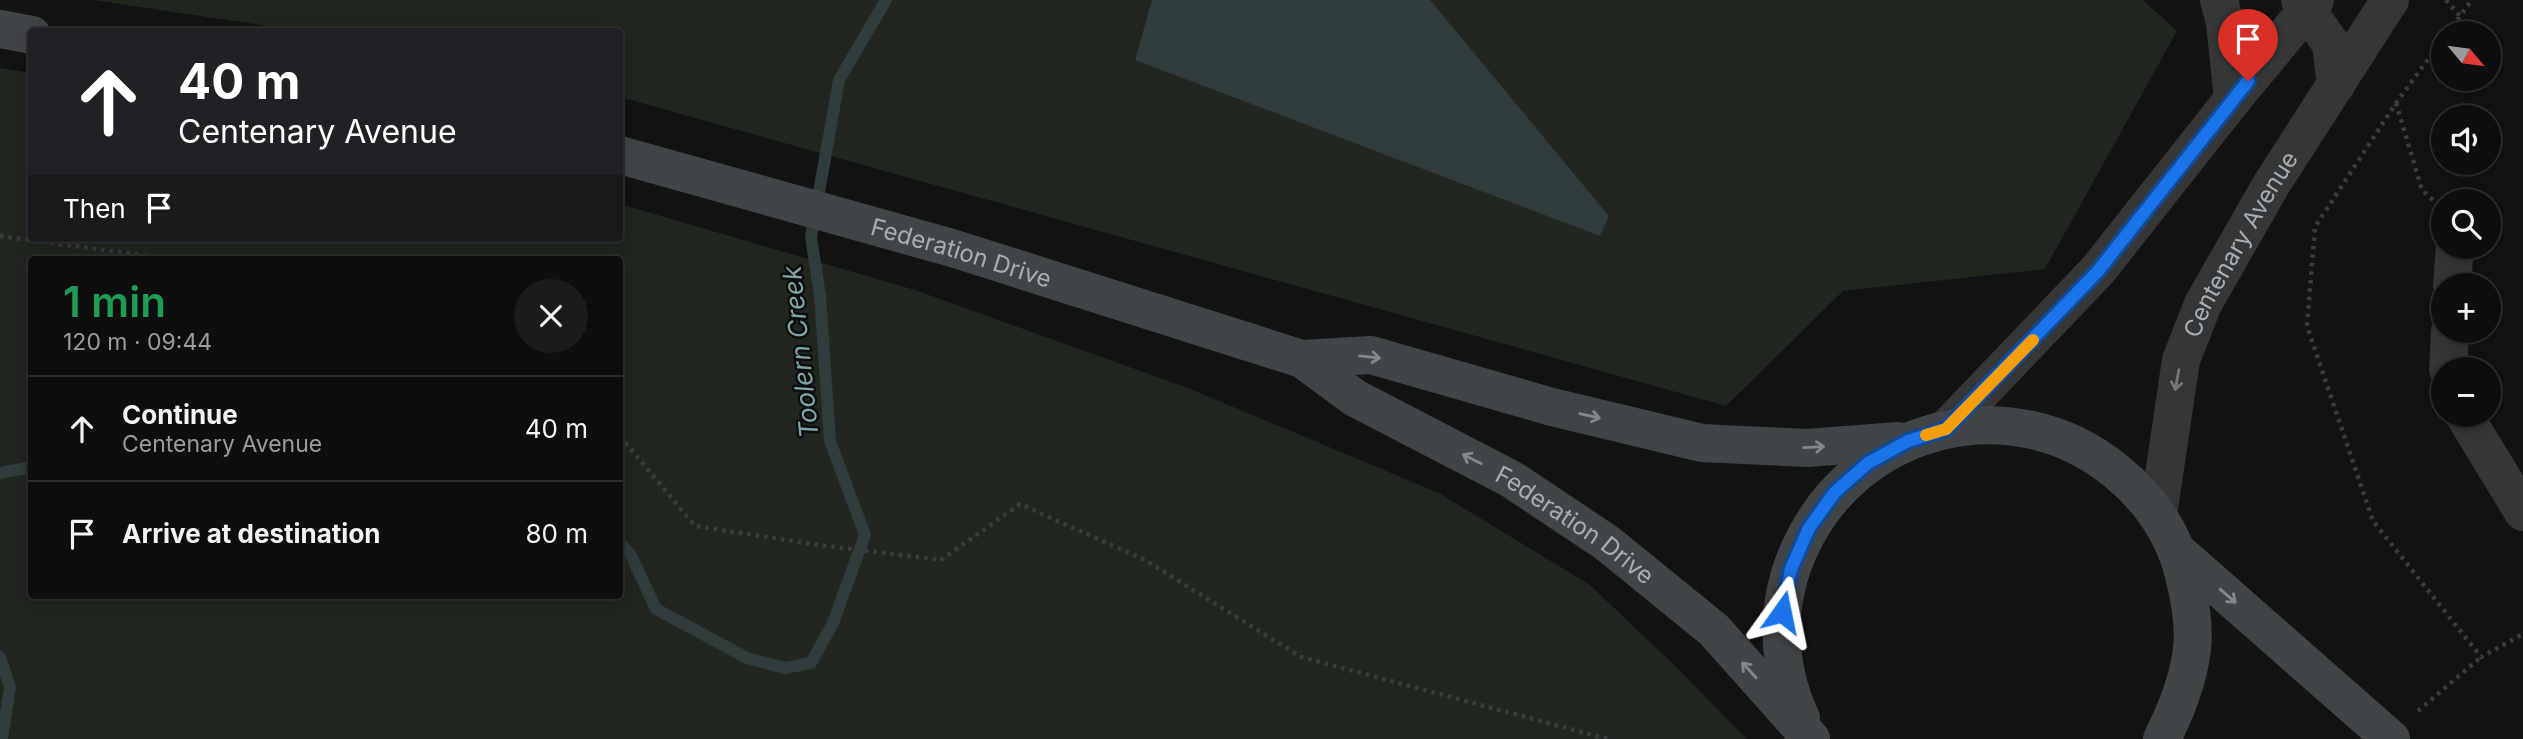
<!DOCTYPE html>
<html lang="en">
<head>
<meta charset="utf-8">
<style>
	body { margin:0; font-family:Inter,sans-serif; background:#1c1c1c; color:#f1f3f6; height:100vh; display:flex; flex-direction:column; font-size:26px; white-space:nowrap }
	* { box-sizing:border-box; margin:0 }
	p { font-size:23px; color:#9b9c9e }
	.icon { flex:none; width:38px; height:38px; fill:none; stroke:currentColor; stroke-width:2; stroke-linecap:round; stroke-linejoin:round }
	.map { position:relative; flex:1; overflow:hidden }
	.side { position:absolute; left:28px; top:256px; width:595px; height:343px; display:flex; flex-direction:column; background:#0e0e0e; border-radius:7px; box-shadow:0 4px 18px #0003,0 0 0 2px #2e2e2e }
	.side>* { flex:none }
	.banner { position:absolute; left:28px; top:28px; width:595px; height:214px; border-radius:7px; box-shadow:0 4px 18px #0003,0 0 0 2px #2e2e2e; background:#202124; color:#fff; overflow:hidden }
	.needle { width:46px; rotate:119deg }
	.buttons { position:absolute; left:2431px; top:21px; display:grid; gap:14px }
	.buttons a { display:grid; place-items:center; width:70px; height:70px; border-radius:50%; background:#0e0e0e; box-shadow:0 4px 18px #0003,0 0 0 2px #2e2e2e; font-size:35px }
	.pin { position:absolute; display:grid; place-items:center; width:60px; height:60px; color:#fff; margin:-72px -30px; border-radius:50% 50% 50% 0; rotate:-45deg; box-shadow:0 0 7px #0007 }
	.pin .icon { rotate:45deg }
	.me { position:absolute; width:77px; margin:-38px; rotate:12deg; stroke-linejoin:round; filter:drop-shadow(0 0 5px #0008) }
	.turn { display:flex; align-items:center; gap:24px; height:147px; padding:0 35px; font-size:32px }
	.turn .icon { width:91px; height:91px; stroke-width:2.5 }
	.turn b { display:block; font-size:49px; line-height:60px }
	.then { display:flex; align-items:center; height:66px; padding:0 35px; background:#0003; gap:14px; font-size:26px }
	.round { display:grid; place-items:center; flex:none; width:74px; height:74px; border-radius:37px; background:#1c1c1c }
	.head { display:flex; align-items:center; justify-content:space-between; height:119px; padding:0 35px }
	h1 { font-size:42px; font-weight:600; line-height:52px; color:#1e9e55 }
	ul { padding:0; list-style:none }
	li { display:flex; align-items:center; gap:21px; height:105px; padding:0 35px; border-top:2px solid #2e2e2e }
	li div { flex:1 }
	li b { display:block; font-size:26px }
	li em { font-style:normal }
	.map>svg:first-child { display:block }
	.green { fill:#21261f; fill-rule:evenodd }
	.water { fill:#2f3b3c }
	.lines { fill:none; stroke-linecap:round; stroke-linejoin:round }
	.stream { stroke:#2f3b3c; stroke-width:12 }
	.path { stroke:#3a3d3f; stroke-width:4.5; stroke-dasharray:3.5 5; stroke-linecap:butt }
	.minor { stroke:#343638; stroke-width:38 }
	.tertiary { stroke:#343638; stroke-width:38 }
	.secondary { stroke:#424548; stroke-width:38 }
	.oneway { stroke:#82898d }
	.oneway2 { stroke:#72787b }
	.route-casing { stroke:#114b97; stroke-width:18 }
	.route { stroke:#1a73e8; stroke-width:12 }
	.slow { stroke:#f59e0b; stroke-width:12 }
	.labels { text-anchor:middle; dominant-baseline:central; stroke-width:5; stroke-linejoin:round; paint-order:stroke }
	.street-label { font-size:24px; fill:#a5aeb2; stroke:#0d0e0e }
	.water-label { font-size:26px; font-style:italic; fill:#80a5a9; stroke:#0d0e0e }
</style>
</head>
<body>
<div class="map">
<svg width="2523" height="739" viewBox="0 0 2523 739">
	<rect width="100%" height="100%" fill="#121313"/>
	<!-- green -->
	<path class="green" d="M93 0H2143L2177 31 2045 269 1843 291 1726 406 620 97V32L301 31Z
		M0 68 31 73 32 238H620V204L915 290 1188 388 1439 493 1590 585 1672 663 1747 739H0ZM32 259H620V595H32Z"/>
	<!-- water -->
	<path class="water" d="M1152 0H1430L1609 216 1600 236 1135 60Z"/>
	<g class="lines">
		<!-- stream -->
		<path class="stream" d="M0 473 32 467
			M620 543 631 555 656 609 747 658 785 668 811 663 833 623 865 535 830 441 820 295 811 237 839 80 886 0
			M0 657 10 687 2 739"/>
		<!-- path -->
		<path class="path" d="M2446 0 2460 16
			M2447 33 2472 0
			M2443 39 2396 103 2315 227 2307 326 2373 521 2481 657 2523 634
			M2396 103 2422 190 2443 209
			M0 236 172 259
			M620 436 695 526 819 545 941 560 1020 504 1145 560 1301 657 1608 739
			M2418 711 2481 657"/>
		<!-- minor -->
		<path class="minor" d="M2452 285 2455 247
			M2448 369 2450 331
			M2464 415 2523 512"/>
		<!-- tertiary -->
		<g class="tertiary">
			<path d="M2219 0 2225 23 2233 99"/>
			<path d="M2300 0 2331 44 2336 85"/>
			<path d="M1946 429 2098 270 2233 99 2315 0"/>
			<path id="s1" d="M2158 515 2181 360 2203 304 2271 185 2390 0"/>
		</g>
		<!-- secondary -->
		<g class="secondary">
			<path d="M0 29 32 35"/>
			<path id="s2" d="M620 155 952 248 1302 359 1355 398 1511 479 1607 543 1714 630 1811 739"/>
			<path d="M1302 359 1371 355 1552 407 1702 443 1807 448 1898 441"/>
			<path d="M2177 551 2391 739"/>
			<path d="M1801 718C1776 665 1775 603 1799 550 1854 426 2011 384 2117 472 2149 498 2172 531 2183 571 2189 596 2195 624 2192 649 2188 682 2176 710 2162 739"/>
		</g>
	</g>
	<!-- one-way arrows -->
	<defs><path id="oneway-shaft" d="M-6 0H5M1.5-3L5.5 0L1.5 3" fill="none" stroke-width="1.6" stroke-linecap="round" stroke-linejoin="round" transform="scale(1.75)"/></defs>
	<g class="oneway">
		<use href="#oneway-shaft" transform="translate(1370 357) rotate(6)"/>
		<use href="#oneway-shaft" transform="translate(1590 416) rotate(13)"/>
		<use href="#oneway-shaft" transform="translate(1814 447) rotate(-3)"/>
		<use href="#oneway-shaft" transform="translate(1472 459) rotate(-153)"/>
		<use href="#oneway-shaft" transform="translate(2228 596) rotate(41)"/>
		<use href="#oneway-shaft" transform="translate(1749 670) rotate(-132)"/>
	</g>
	<use class="oneway2" href="#oneway-shaft" transform="translate(2177 380) rotate(100)"/>
	<g class="lines">
		<defs>
			<path id="route" d="M1782 612 1791 569 1809 528 1835 492 1868 463 1908 441 1946 429 2098 271 2248 81"/>
		</defs>
		<!-- route casing -->
		<use href="#route" class="route-casing"/>
		<!-- route -->
		<use href="#route" class="route"/>
		<!-- slow -->
		<path class="slow" d="M1926 435 1946 429 2033 340"/>
	</g>
	<g class="labels">
		<!-- street labels -->
		<g class="street-label">
			<text stroke="none"><textPath href="#s1" startOffset="287">Centenary Avenue</textPath></text>
			<text stroke="none"><textPath href="#s2" startOffset="355">Federation Drive</textPath></text>
			<text stroke="none"><textPath href="#s2" startOffset="1032">Federation Drive</textPath></text>
		</g>
		<!-- water labels -->
		<g class="water-label">
			<text transform="translate(800 352) rotate(-96)">Toolern Creek</text>
		</g>
	</g>
</svg>
<div class="buttons">
<a><svg class="needle" viewBox="-14 -14 28 28"><path d="M0-13l5 13h-10z" fill="#e53935"/><path d="M0 13l5-13h-10z" fill="#9b9c9e"/></svg></a>
<a><svg class="icon" aria-label="sound" viewBox="0 0 24 24"><path d="M4 9h4l5-4v14l-5-4H4zM17 9q2 3 0 6"/></svg></a>
<a><svg class="icon" aria-label="search" viewBox="0 0 24 24"><circle cx="10" cy="10" r="6"/><path d="M15 15l6 6"/></svg></a>
<a>+</a>
<a>−</a>
</div>
<div class="pin" style="left:2248px;top:81px;background:#d93025"><svg class="icon" aria-label="arrive" viewBox="0 0 24 24"><path d="M6 21V4h12l-3 4 3 4H6"/></svg></div>
<svg class="me" style="left:1782px;top:612px" viewBox="-20 -20 40 40"><path d="M0-17L14 15 0 8-14 15z" fill="#1a73e8" stroke="#fff" stroke-width="4"/></svg>
<div class="banner">
<div class="turn"><svg class="icon" aria-label="ahead" viewBox="0 0 24 24"><path d="M12 20V5M6 11l6-6 6 6"/></svg><div><b>40 m</b>Centenary Avenue</div></div>
<div class="then">Then<svg class="icon" aria-label="arrive" viewBox="0 0 24 24"><path d="M6 21V4h12l-3 4 3 4H6"/></svg></div>
</div>
<section class="side">
<div class="head"><div><h1>1 min</h1><p>120 m · 09:44</p></div><a class="round"><svg class="icon" aria-label="close" viewBox="0 0 24 24"><path d="M6 6l12 12M18 6L6 18"/></svg></a></div>
<ul>
<li><svg class="icon" aria-label="ahead" viewBox="0 0 24 24"><path d="M12 20V5M6 11l6-6 6 6"/></svg><div><b>Continue</b><p>Centenary Avenue</p></div><em>40 m</em></li>
<li><svg class="icon" aria-label="arrive" viewBox="0 0 24 24"><path d="M6 21V4h12l-3 4 3 4H6"/></svg><div><b>Arrive at destination</b></div><em>80 m</em></li>
</ul>
</section>
</div>
</body>
</html>
